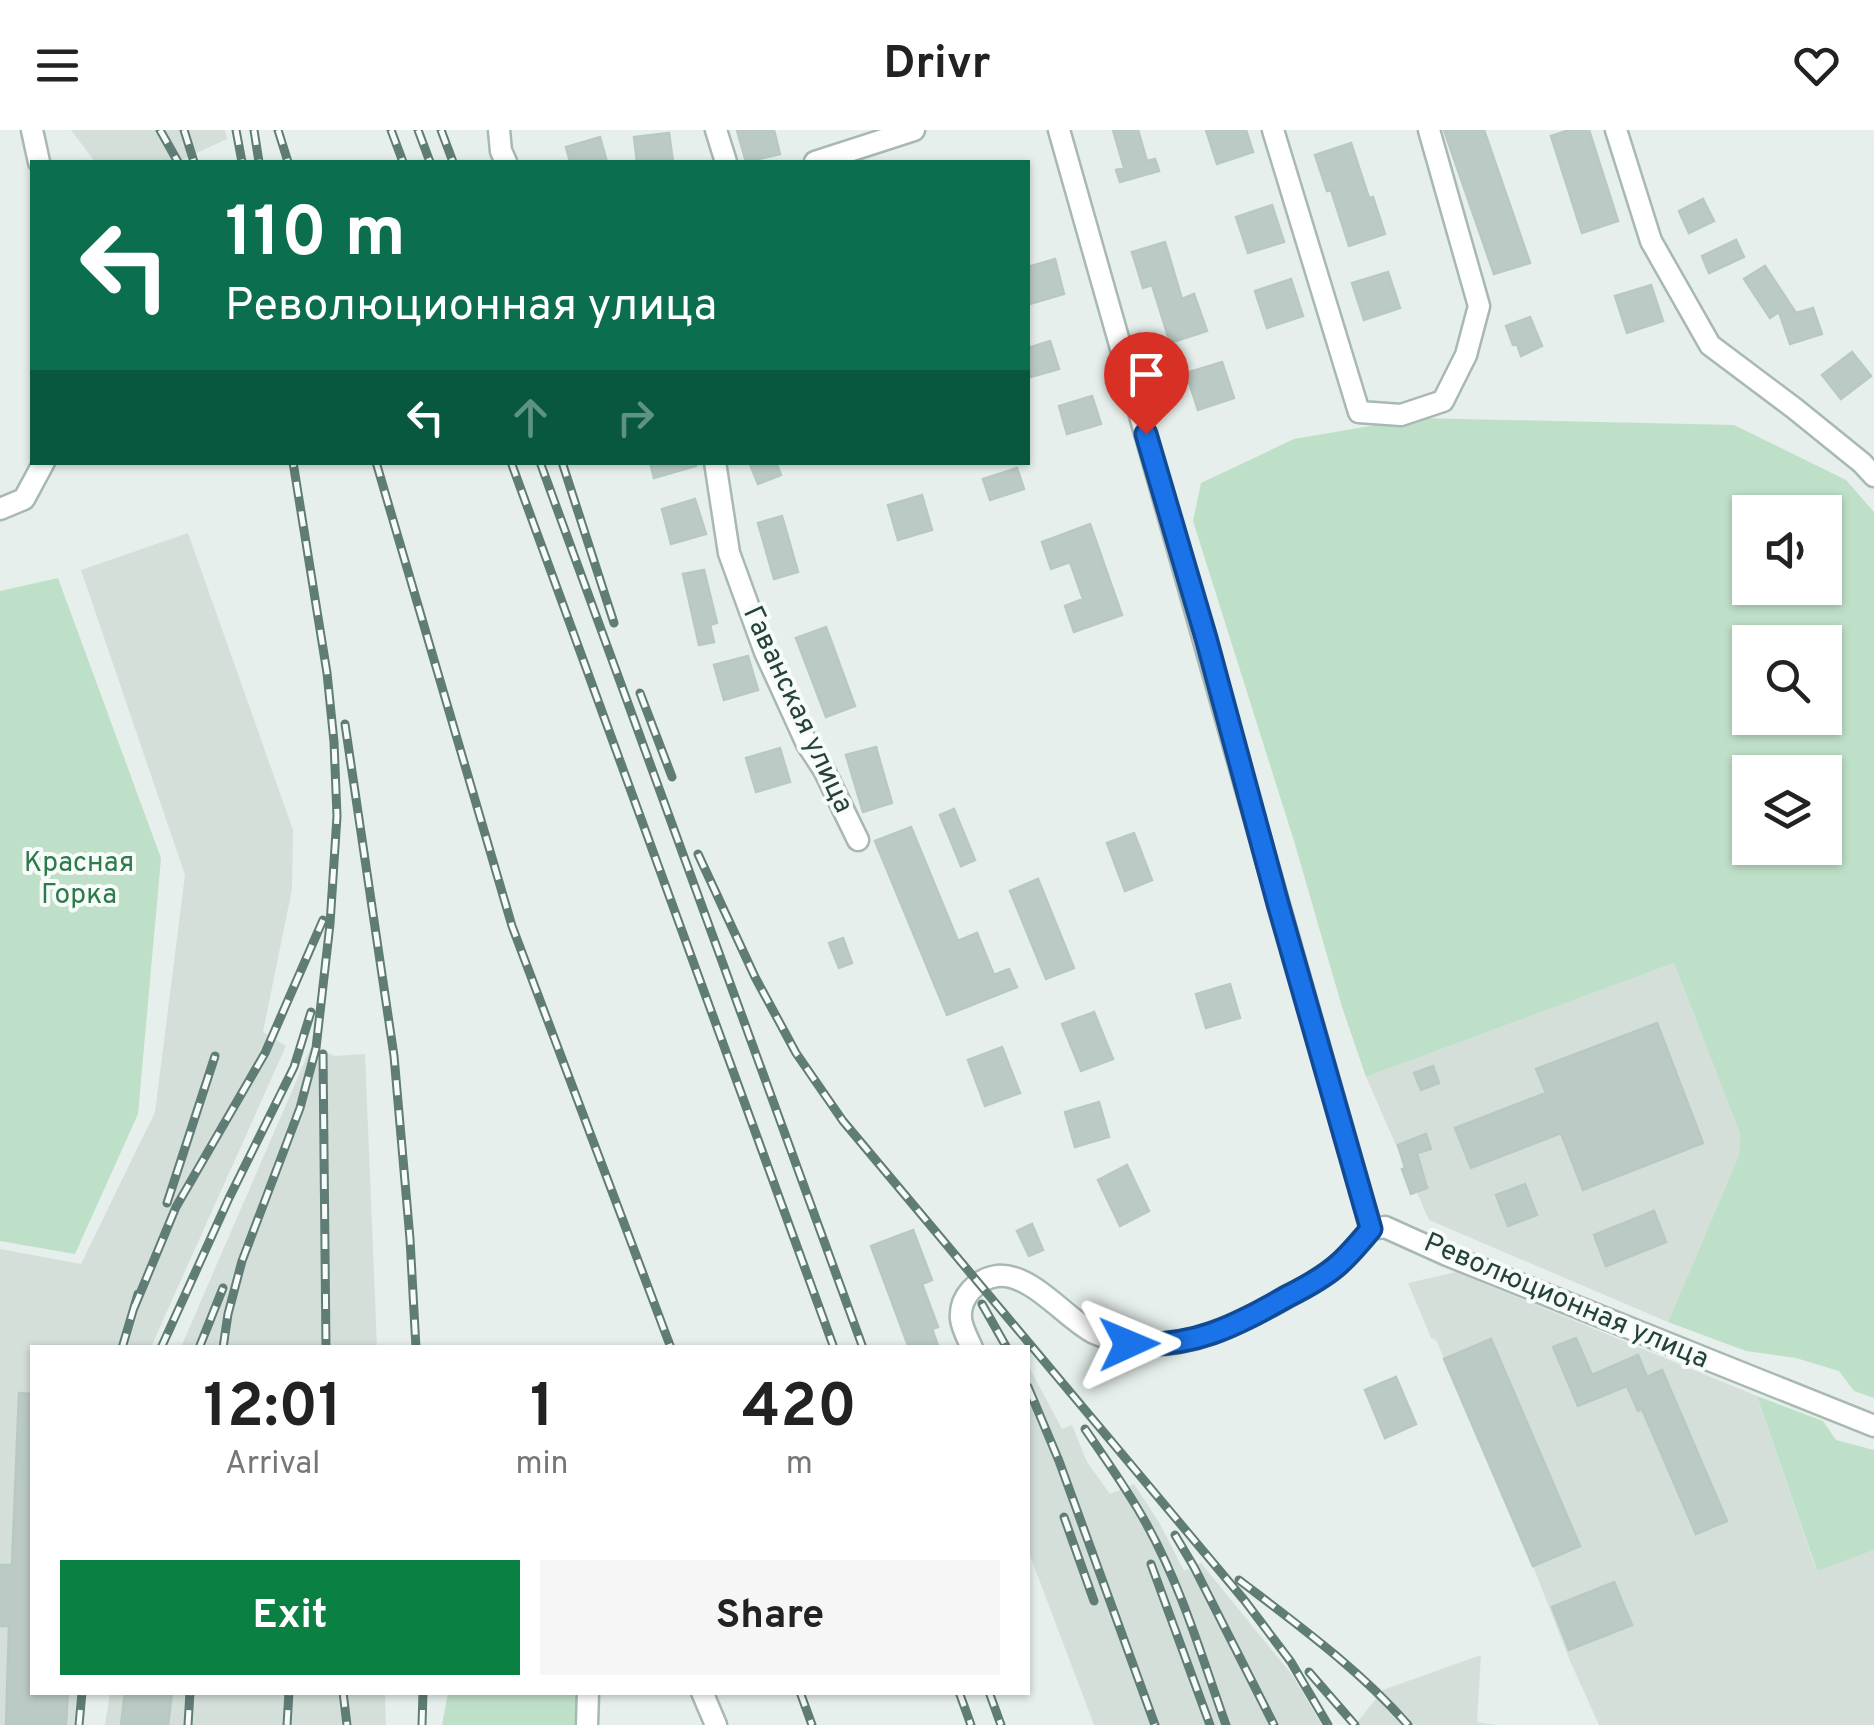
<!DOCTYPE html>
<html lang="en">
<head>
<meta charset="utf-8">
<style>
	body { margin:0; font-family:Overpass,sans-serif; background:#f6f6f6; color:#222; height:100vh; display:flex; flex-direction:column; font-size:38px; white-space:nowrap }
	* { box-sizing:border-box; margin:0 }
	p { font-size:32px; color:#767676 }
	.icon { flex:none; width:55px; height:55px; fill:none; stroke:currentColor; stroke-width:2; stroke-linecap:round; stroke-linejoin:round }
	.map { position:relative; flex:1; overflow:hidden }
	.drawer { position:absolute; left:30px; top:1215px; width:1000px; height:350px; display:flex; flex-direction:column; background:#fff; border-radius:0px; box-shadow:0 2px 8px #0004 }
	.drawer>* { flex:none }
	.banner { position:absolute; left:30px; top:30px; width:1000px; height:305px; border-radius:0px; box-shadow:0 2px 8px #0004; background:#0b6e4f; color:#fff; overflow:hidden }
	.buttons { position:absolute; left:1732px; top:365px; display:grid; gap:20px }
	.buttons a { display:grid; place-items:center; width:110px; height:110px; border-radius:0px; background:#fff; box-shadow:0 2px 8px #0004; font-size:50px }
	.pin { position:absolute; display:grid; place-items:center; width:85px; height:85px; color:#fff; margin:-102px -42px; border-radius:50% 50% 50% 0; rotate:-45deg; box-shadow:0 0 10px #0007 }
	.pin .icon { rotate:45deg }
	.me { position:absolute; width:110px; margin:-55px; rotate:89deg; stroke-linejoin:round; filter:drop-shadow(0 0 8px #0008) }
	.turn { display:flex; align-items:center; gap:35px; height:210px; padding:0 30px; font-size:45px }
	.turn .icon { width:130px; height:130px; stroke-width:2.5 }
	.turn b { display:block; font-size:70px; line-height:85px }
	.lanes { display:flex; align-items:center; height:95px; padding:0 30px; background:#0003; justify-content:center; gap:50px; direction:ltr }
	.lanes .off { opacity:.35 }
	.eta { display:flex; justify-content:space-evenly; align-items:center; height:170px; text-align:center }
	.eta b { font-size:60px; font-weight:700; line-height:70px }
	.action { display:flex; gap:20px; margin-top:auto; padding:20px 30px }
	.action a { flex:1; height:115px; border-radius:0px; background:#0b8043; color:#fff; font-size:40px; font-weight:700; line-height:115px; text-align:center }
	.action a+a { background:#f6f6f6; color:#222 }
	header { display:flex; justify-content:space-between; align-items:center; height:130px; padding:0 30px; background:#fff; font-size:45px; font-weight:700 }
	.map>svg:first-child { display:block }
	.built { fill:#d4dfda }
	.green { fill:#bfe0c8; fill-rule:evenodd }
	.building { fill:#bbcac4; stroke:#b8c9c2; stroke-width:2.5 }
	.lines { fill:none; stroke-linecap:round; stroke-linejoin:round }
	.minor-casing { stroke:#a8b8b2; stroke-width:25 }
	.minor { stroke:#fff; stroke-width:20 }
	.rail-casing { stroke:#5f7d75; stroke-width:9 }
	.rail { stroke:#f7fbf9; stroke-width:5; stroke-dasharray:15; stroke-linecap:butt }
	.route-casing { stroke:#114b97; stroke-width:25 }
	.route { stroke:#1a73e8; stroke-width:18 }
	.labels { text-anchor:middle; dominant-baseline:central; stroke-width:8; stroke-linejoin:round; paint-order:stroke }
	.street-label { font-size:28px; fill:#24423a; stroke:#f7fbf9 }
	.park-label { font-size:28px; fill:#2d7a4b; stroke:#f7fbf9 }
</style>
</head>
<body>
<header><svg class="icon" aria-label="menu" viewBox="0 0 24 24"><path d="M4 6h16M4 12h16M4 18h16"/></svg>Drivr<svg class="icon" aria-label="heart" viewBox="0 0 24 24"><path d="M12 20l-8-8c-3-5 5-10 8-4 3-6 11-1 8 4z"/></svg></header>
<div class="map">
<svg width="1874" height="1595" viewBox="0 0 1874 1595">
	<rect width="100%" height="100%" fill="#e6efeb"/>
	<!-- built -->
	<path class="built" d="M71 0H225L227 9 177 32H95Z
		M188 403 293 700 292 759 263 902 286 916 151 1217 32 1218V1562L77 1563 74 1595H0V1119L81 1134 155 982 185 745 81 440Z
		M1674 833 1740 1002 1739 1025 1668 1192 1429 1090 1366 947Z
		M311 917 335 926 365 924 377 1217H181Z
		M1456 1142 1757 1266 1816 1440 1874 1420V1595H1599L1570 1531 1533 1436 1436 1210 1431 1208 1408 1153Z
		M1028 1235 1062 1299 1072 1295 1087 1332 1110 1364 1134 1354 1160 1394 1184 1441 1201 1433 1293 1546 1322 1595H1094L1028 1420Z
		M1481 1525 1477 1592 1495 1595H1355L1383 1560Z
		M110 1563H385L386 1595H105Z"/>
	<!-- green -->
	<path class="green" d="M1417 288 1734 295 1846 350 1874 382V1268L1854 1261 1839 1241 1796 1228 1746 1221 1668 1192 1739 1025 1740 1003 1674 833 1366 947 1342 877 1294 711 1193 391 1201 353 1294 309ZM1750 382H1825V458H1750ZM1750 512H1825V588H1750ZM1750 642H1825V718H1750Z
		M58 448 161 728 138 984 75 1124 0 1111V461Z
		M1757 1266 1823 1291 1836 1310 1874 1320V1420L1817 1441Z
		M448 1563H580L579 1595H442Z"/>
	<!-- building -->
	<path class="building" d="M737 0H774L780 24 746 32Z
		M1113 0H1138L1147 31 1155 29 1159 41 1120 52 1116 40 1124 38Z
		M1206 0H1246L1253 22 1217 34Z
		M1444 0H1484L1530 133 1494 144Z
		M1569 0H1589L1618 91 1582 103 1551 6Z
		M669 3 673 32H637L634 7Z
		M600 7 607 32H570L566 17Z
		M1351 13 1369 68 1373 67 1385 104 1349 116 1331 60 1327 61 1315 25Z
		M1703 69 1714 91 1689 103 1679 81Z
		M1272 75 1284 112 1248 123 1236 87Z
		M1736 110 1744 127 1709 143 1702 126Z
		M1165 112 1182 169 1194 164 1207 201 1170 213 1152 155 1143 158 1132 122Z
		M1055 129 1064 164 1030 174 1028 164V137Z
		M1765 136 1796 183 1813 178 1822 204 1790 214 1779 182 1770 188 1744 149Z
		M1388 142 1400 178 1364 190 1352 153Z
		M1291 149 1303 186 1267 198 1255 161Z
		M1651 155 1663 191 1627 203 1615 166Z
		M1530 187 1542 216 1521 226 1517 214 1513 215 1506 196Z
		M1050 211 1059 239 1031 247 1028 234V218Z
		M1852 222 1871 246 1841 269 1822 245Z
		M1222 232 1234 268 1198 280 1186 243Z
		M1092 266 1101 294 1067 304 1059 276Z
		M650 332H695L696 336 654 348Z
		M749 332H776L781 345 758 354Z
		M1017 338 1024 359 990 370 983 349Z
		M922 365 932 400 898 410 888 375Z
		M695 369 706 404 671 414 662 379Z
		M782 386 798 442 774 449 758 393Z
		M1090 394 1122 485 1074 502 1065 476 1083 469 1070 432 1051 439 1042 412Z
		M704 440 717 493 710 495 714 512 699 515 683 444Z
		M826 497 855 576 826 587 796 508Z
		M748 526 758 560 724 570 714 535Z
		M876 617 892 673 863 682 846 625Z
		M780 618 790 652 756 662 746 628Z
		M954 679 975 730 961 736 940 685Z
		M911 697 958 811 977 803 994 845 1009 839 1017 857 947 885 875 711Z
		M1134 703 1152 750 1125 761 1107 713Z
		M1038 749 1074 838 1046 849 1010 761Z
		M843 808 852 833 839 838 829 813Z
		M1230 854 1240 888 1206 898 1196 864Z
		M1094 882 1113 929 1081 941 1062 894Z
		M1657 893 1703 1013 1583 1060 1561 1003 1471 1038 1455 998 1546 963 1536 939Z
		M1002 917 1020 963 985 976 968 930Z
		M1433 936 1439 953 1421 960 1414 943Z
		M1099 972 1109 1007 1075 1017 1065 982Z
		M1426 1004 1431 1019 1417 1023 1427 1058 1411 1064 1402 1039 1405 1038 1398 1015Z
		M1127 1035 1149 1081 1120 1096 1098 1050Z
		M1525 1054 1537 1085 1508 1096 1496 1065Z
		M1654 1081 1666 1112 1606 1136 1594 1105Z
		M1032 1094 1043 1120 1029 1126 1017 1101Z
		M913 1100 932 1150 922 1154 938 1197 932 1199 939 1218H909L871 1116Z
		M1576 1208 1592 1245 1638 1225 1647 1247 1662 1240 1727 1391 1696 1404 1642 1279 1638 1281 1627 1256 1578 1276 1553 1217Z
		M1491 1209 1580 1416 1533 1436 1444 1229Z
		M1396 1247 1416 1294 1385 1308 1365 1260Z
		M19 1263 32 1264V1562H68L66 1595H6L9 1496H0V1435H12Z
		M1614 1452 1632 1495 1569 1520 1552 1477Z
		M125 1562H172L168 1595H121Z"/>
	<g class="lines">
		<defs>
			<path id="minor" d="M32 0 39 32
				M499 0 501 21 506 32
				M716 0 726 32
				M1059 0C1165 366 1267 733 1371 1099
				M1273 0 1359 282 1401 285 1443 271 1466 225 1479 176 1429 0
				M1616 0 1651 111 1710 215 1794 278 1862 333 1874 346
				M815 32 914 0
				M715 332 729 423 765 522 807 614 824 640 858 710
				M0 379 24 369 44 332
				M1371 1099 1385 1097 1447 1125 1874 1296
				M972 1218C968 1209 962 1198 961 1189 959 1167 977 1149 997 1146 1031 1142 1066 1189 1094 1203 1158 1233 1226 1201 1282 1170 1300 1160 1318 1151 1334 1138 1348 1127 1360 1112 1371 1099
				M702 1562 716 1595
				M587 1595 588 1562"/>
		</defs>
		<!-- minor casing -->
		<use href="#minor" class="minor-casing"/>
		<!-- minor -->
		<use href="#minor" class="minor"/>
		<defs>
			<path id="rail" d="M160 0 178 32
				M184 0 194 32
				M236 0 242 32
				M254 0 259 32
				M278 0 288 32
				M391 0 403 32
				M418 0 430 32
				M441 0 453 32
				M376 332 512 796 671 1218
				M511 332 834 1218
				M540 332 863 1218
				M562 332 614 493
				M640 563 672 647
				M345 594 394 926 410 1109 416 1218
				M698 724 755 847 796 923 843 991 1245 1471 1291 1532 1328 1595
				M323 924 326 1218
				M167 1073 215 926
				M982 1174 1007 1218
				M134 1178 176 1077 265 923 323 790
				M122 1218 138 1164
				M161 1218 229 1068 294 937 311 882
				M199 1218 223 1158
				M223 1218 228 1184 242 1131 300 978 316 918 330 794 337 686 334 612 327 543 293 332
				M1028 1257 1059 1331 1155 1595
				M1085 1299C1106 1330 1129 1362 1147 1395 1182 1458 1202 1528 1226 1595
				M1064 1387 1094 1471
				M1175 1405 1194 1437 1274 1595
				M1151 1434 1210 1595
				M1239 1450C1298 1495 1359 1539 1408 1595
				M1309 1542 1355 1595
				M343 1562 347 1595
				M800 1562 812 1595
				M959 1562 971 1595
				M989 1562 1001 1595
				M79 1595 82 1562
				M188 1595 190 1562
				M287 1595 289 1562
				M422 1595 423 1562"/>
		</defs>
		<!-- rail casing -->
		<use href="#rail" class="rail-casing"/>
		<!-- rail -->
		<use href="#rail" class="rail"/>
	</g>
	<g class="lines">
		<defs>
			<path id="route" d="M1129 1214C1194 1218 1233 1197 1288 1166 1306 1157 1325 1147 1340 1133 1351 1123 1361 1111 1371 1099L1278 774 1206 508 1146 304"/>
		</defs>
		<!-- route casing -->
		<use href="#route" class="route-casing"/>
		<!-- route -->
		<use href="#route" class="route"/>
	</g>
	<g class="labels">
		<!-- street labels -->
		<g class="street-label">
			<text transform="translate(797 580) rotate(65)">Гаванская улица</text>
			<text transform="translate(1566 1172) rotate(23)">Революционная улица</text>
		</g>
		<!-- park labels -->
		<g class="park-label">
			<text x="79" y="734">Красная<tspan x="79" dy="32">Горка</tspan></text>
		</g>
	</g>
</svg>
<div class="buttons">
<a><svg class="icon" aria-label="sound" viewBox="0 0 24 24"><path d="M4 9h4l5-4v14l-5-4H4zM17 9q2 3 0 6"/></svg></a>
<a><svg class="icon" aria-label="search" viewBox="0 0 24 24"><circle cx="10" cy="10" r="6"/><path d="M15 15l6 6"/></svg></a>
<a><svg class="icon" aria-label="layers" viewBox="0 0 24 24"><path d="M12 4l9 5-9 5-9-5zM3 14l9 5 9-5"/></svg></a>
</div>
<div class="pin" style="left:1146px;top:304px;background:#d93025"><svg class="icon" aria-label="arrive" viewBox="0 0 24 24"><path d="M6 21V4h12l-3 4 3 4H6"/></svg></div>
<svg class="me" style="left:1129px;top:1214px" viewBox="-20 -20 40 40"><path d="M0-17L14 15 0 8-14 15z" fill="#1a73e8" stroke="#fff" stroke-width="4"/></svg>
<div class="banner">
<div class="turn"><svg class="icon" aria-label="left" viewBox="0 0 24 24"><path d="M17 20v-9H6M10 6l-5 5 5 5"/></svg><div><b>110 m</b>Революционная улица</div></div>
<div class="lanes"><svg class="icon" aria-label="left" viewBox="0 0 24 24"><path d="M17 20v-9H6M10 6l-5 5 5 5"/></svg><svg class="icon off" aria-label="ahead" viewBox="0 0 24 24"><path d="M12 20V5M6 11l6-6 6 6"/></svg><svg class="icon off" aria-label="right" viewBox="0 0 24 24"><path d="M7 20v-9h11M14 6l5 5-5 5"/></svg></div>
</div>
<section class="drawer">
<div class="eta">
<div><b>12:01</b><p>Arrival</p></div>
<div><b>1</b><p>min</p></div>
<div><b>420</b><p>m</p></div>
</div>
<div class="action"><a>Exit</a><a>Share</a></div>
</section>
</div>
</body>
</html>
